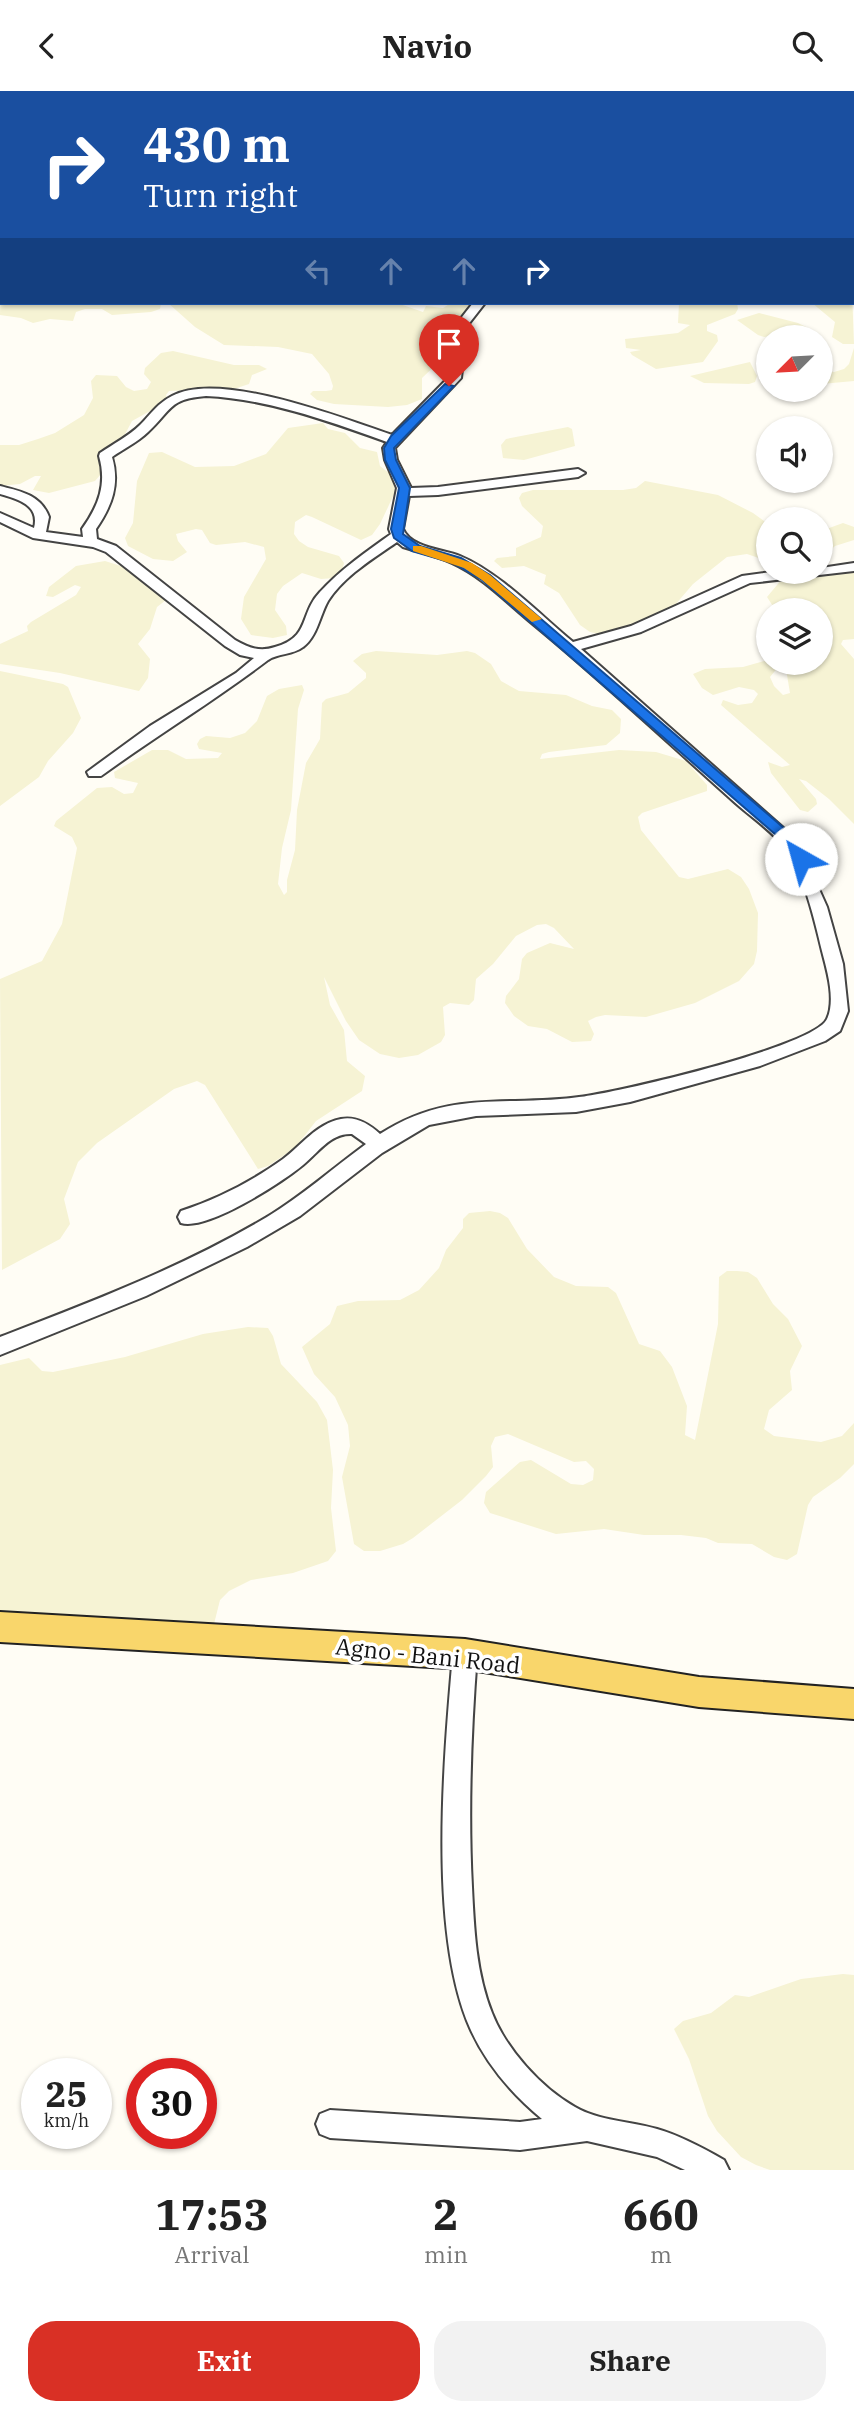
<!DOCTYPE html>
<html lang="en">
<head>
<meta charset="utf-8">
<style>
	body { margin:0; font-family:"IBM Plex Serif",serif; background:#f2f2f2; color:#222; height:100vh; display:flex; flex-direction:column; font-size:26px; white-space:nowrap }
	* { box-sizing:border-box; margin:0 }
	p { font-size:23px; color:#767676 }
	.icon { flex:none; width:38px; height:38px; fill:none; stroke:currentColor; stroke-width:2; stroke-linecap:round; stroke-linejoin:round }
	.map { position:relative; height:2079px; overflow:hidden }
	.panel { display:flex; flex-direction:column; background:#fff; flex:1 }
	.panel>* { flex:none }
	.guide { position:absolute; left:0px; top:0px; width:854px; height:214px; box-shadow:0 2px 5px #0004; background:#1a4fa0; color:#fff; overflow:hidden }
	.needle { width:46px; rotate:246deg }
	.tools { position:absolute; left:756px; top:234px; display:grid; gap:14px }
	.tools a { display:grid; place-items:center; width:77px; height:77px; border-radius:50%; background:#fff; box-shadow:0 2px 5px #0004; font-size:35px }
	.speed { position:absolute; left:21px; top:1967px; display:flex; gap:14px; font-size:35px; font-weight:700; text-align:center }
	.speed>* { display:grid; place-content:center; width:91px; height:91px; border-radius:50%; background:#fff; box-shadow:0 2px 5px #0004; line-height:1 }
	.speed small { font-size:18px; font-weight:400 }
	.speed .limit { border:10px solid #d22; background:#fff; color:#111 }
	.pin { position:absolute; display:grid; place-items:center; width:60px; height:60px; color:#fff; margin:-72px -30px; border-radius:50% 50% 50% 0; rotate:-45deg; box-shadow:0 0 7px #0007 }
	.pin .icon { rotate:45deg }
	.me { position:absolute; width:77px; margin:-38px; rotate:322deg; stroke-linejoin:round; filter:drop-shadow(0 0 5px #0008) }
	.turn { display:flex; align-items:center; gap:24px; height:147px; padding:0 28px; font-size:32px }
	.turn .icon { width:91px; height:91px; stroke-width:2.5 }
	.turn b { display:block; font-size:49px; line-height:60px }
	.lanes { display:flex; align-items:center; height:66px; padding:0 28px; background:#0003; justify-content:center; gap:35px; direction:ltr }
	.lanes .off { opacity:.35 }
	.eta { display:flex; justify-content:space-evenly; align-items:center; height:119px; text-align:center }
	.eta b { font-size:42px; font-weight:700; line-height:49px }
	.cta { display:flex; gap:14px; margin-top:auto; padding:14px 28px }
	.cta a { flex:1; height:80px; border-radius:28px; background:#d93025; color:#fff; font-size:28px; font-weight:700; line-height:80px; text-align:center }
	.cta a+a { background:#f2f2f2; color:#222 }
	header { display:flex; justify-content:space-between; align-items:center; height:91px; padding:0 28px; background:#fff; font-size:32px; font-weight:700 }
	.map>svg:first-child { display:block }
	.farmland { fill:#f6f3d4 }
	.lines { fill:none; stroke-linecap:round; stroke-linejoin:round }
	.minor-casing { stroke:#444; stroke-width:4 }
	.major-casing { stroke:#222; stroke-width:4 }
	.minor { fill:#fff; fill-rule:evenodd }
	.major { fill:#f9d66b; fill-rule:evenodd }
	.route { fill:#1a73e8; stroke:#114b97; stroke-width:2 }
	.slow { fill:#f59e0b }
	.labels { text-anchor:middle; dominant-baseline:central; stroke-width:7; stroke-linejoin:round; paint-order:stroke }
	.near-street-label { font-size:23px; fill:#111; stroke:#fff }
</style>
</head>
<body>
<header><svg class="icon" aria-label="back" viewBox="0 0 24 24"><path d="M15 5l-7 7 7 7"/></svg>Navio<svg class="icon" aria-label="search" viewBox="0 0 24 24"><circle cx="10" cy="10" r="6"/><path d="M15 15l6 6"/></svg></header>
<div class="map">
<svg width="854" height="2079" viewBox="0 0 854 2079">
	<rect width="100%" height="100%" fill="#fffdf5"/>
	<!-- farmland -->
	<path class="farmland" d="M2 107V212H161L160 218 151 221 112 224 102 218H85L76 221 73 230 50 228 33 232 21 227 0 224Z
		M852 200 854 253H843L832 246 835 231 812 212H852Z
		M168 212H397L423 221 426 215 443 217 451 212H473L460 229 444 242 441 269 422 287V308L407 314 388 316 334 313 317 309 310 303 313 300H326L332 299 333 295 329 283 312 263 278 256 224 254 195 236Z
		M679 212H737L738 218 735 223 707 234V240L717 244 718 250 703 271 656 278 632 264 630 261 641 259 626 257 625 248 678 242 690 234 678 232Z
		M759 222 798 232 814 240 764 246 758 244 737 229Z
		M854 257V290L821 293V279L834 281 844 278 849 273Z
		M173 260 234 274H259L267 278 252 284 249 293 234 298 169 300 166 304 168 310 132 330 123 347 108 359 101 369V383L95 390 49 402 33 399 41 385H35L20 393 0 395V354H19L38 348 55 342 84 324 93 307 91 290 96 284 117 285 126 296 134 300 147 298 151 291 144 283 145 277 161 262Z
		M750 271 757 285 755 291 749 293 704 292 690 285Z
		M323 332 328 338 345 342 360 357 377 361 380 375 394 386 397 397 380 433 372 444 361 449 312 426 306 424 295 431 294 443 299 450 308 456 339 465 344 472 342 480 335 487 321 488 302 482 283 495 277 503 275 519 286 535 287 544 273 547 251 544 241 528 244 506 266 468 264 456 245 451 216 454 210 452 202 439 196 438 176 443 178 450 187 461 173 470 153 468 128 455 125 447 133 432 137 390 149 362 162 361 195 376 234 375 266 363 288 337Z
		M568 336 572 338 575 355 524 369 503 367 501 354 506 348Z
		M645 390 718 404 753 422 768 433V470L747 463 727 466 693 493 675 514 637 534 604 544 590 541 580 534 559 502 544 493 546 484 524 475 502 477 494 470 497 467 516 465V457L541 446 543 435 522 415 519 407 522 402 533 399H623L636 397Z
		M843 432 854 436V449L835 455 822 467 821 476V440Z
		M105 470 127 477 164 505 166 509 157 516 150 538 138 553 150 568 148 587 139 600 60 582 0 573V553L28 540 27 535 31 531 76 504 81 496 75 494 53 506 46 505 49 496 76 475Z
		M854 478V548L843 549 841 553 854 568V733L829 708 806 690 799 688 816 708 817 713 808 721 800 719 771 682 768 671 782 676 790 674 721 614 723 609 738 614 752 612 758 603 754 599 739 596 713 604 702 597 693 583 705 578 743 576 768 569V572H776L778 576 770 586 774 595 783 604 790 602 785 572H821V520H776L767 506 782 488Z
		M376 560 437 564 467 560 475 562 491 573 501 590 519 600 566 604 592 615 612 619 621 628 620 642 606 654 549 661 542 663 540 668 619 659 656 661 686 670 707 694V700L642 722 638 726 641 739 679 786 688 788 728 778 741 786 749 798 758 822 757 860 754 873 739 890 695 912 646 926 605 924 596 926 588 930 594 943 591 950 572 951 547 938 528 935 514 925 505 912 506 905 519 888 522 868 527 862 550 852 574 858 554 837 546 833 537 834 516 845 493 873 476 888 474 909 469 914 450 912 443 916 445 944 441 951 418 964 399 967 380 963 359 949 346 930 324 886 330 914 344 939 347 970 365 985 362 1000 316 1030 295 1057 268 1075 258 1078 205 994 197 990 174 998 97 1052 78 1071 64 1108 70 1133 60 1148 2 1179 0 888 42 870 62 833 77 757 72 746 54 735 56 730 97 697 112 696 124 703 133 702 138 692 115 687 114 681 152 659H168L186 668 218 667 222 662 199 658 197 653 200 648 206 645 230 647 245 642 257 630 267 605 279 598 302 594 304 599 298 618 291 719 282 757 278 793 284 804 287 801V789L295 759 297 719 306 672 320 648 322 612 326 608 348 602 366 587V582L353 570 362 563Z
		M0 580 63 593 68 596 81 627 73 642 48 670 39 686 0 715Z
		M490 1120 500 1122 508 1127 527 1158 554 1186 576 1195 608 1196 616 1202 639 1253 660 1260 672 1276 687 1315 685 1344 695 1349 718 1233 719 1186 727 1180H737L748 1181 757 1187 773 1213 788 1228 802 1255 790 1280 792 1299 769 1319 764 1338 774 1345 821 1351 842 1345 854 1332V1373L840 1387 813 1406 808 1414 797 1463 787 1469 774 1466 752 1453 718 1452 706 1447 681 1444H644L604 1438 556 1443 490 1422 484 1412 486 1401 520 1371 531 1369 571 1393 583 1394 593 1389 594 1378 586 1370 574 1371 508 1343 495 1346 491 1355 493 1376 486 1385 462 1409 413 1447 403 1453 380 1460H364L354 1453 342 1386 350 1355 348 1334 335 1306 314 1283 302 1256 330 1233 337 1215 358 1210 400 1209 419 1199 439 1177 446 1159 463 1137V1128L469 1122Z
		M248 1236 268 1237 273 1245 281 1273 317 1311 327 1329 333 1379 331 1417 336 1460 328 1470 293 1482 251 1489 229 1500 220 1509 214 1533 0 1527V1274L29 1267 42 1280 53 1281 125 1266 203 1243Z
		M843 1883 854 1884V2079H770L756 2074 741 2066 717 2040 708 2025 689 1968 674 1938 683 1930 711 1922 735 1904 749 1906 801 1888Z"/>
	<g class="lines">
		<defs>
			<path id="minor" d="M796 0H808L794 2Z
				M0 65H2V71H0Z
				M473 212H485L467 235 461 287 395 357 397 369 411 397 438 396 578 378 585 382 578 386 438 404 409 405 403 438C411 457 442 458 460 465 499 481 540 524 573 551L631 535 742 485 771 481H821V477L854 472V480L750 492 641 541 581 558 797 749 827 816 843 873 848 920 840 940 825 950 760 975 630 1011 576 1021 476 1025 429 1034 382 1062 300 1125 247 1156 146 1205 0 1264V1246C91 1211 183 1176 267 1126 302 1105 333 1077 366 1053L352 1043C330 1042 318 1062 303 1074 281 1092 207 1140 181 1132L178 1126 181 1120C217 1108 251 1091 283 1068 302 1054 316 1033 341 1028 356 1025 369 1033 380 1043 450 998 503 1016 579 1006 616 1002 814 956 827 928 836 909 827 879 822 860 814 827 805 787 786 758 773 740 748 724 731 708 666 650 602 590 534 534 508 513 483 486 452 472 437 465 419 461 403 456L397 451C374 467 344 485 328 510 320 524 317 546 303 556 293 564 278 562 268 569 214 610 156 645 101 685H89L87 681 150 635 236 582 254 567 240 564 225 555 106 461 93 456 33 447 0 431V422L34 437C40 414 18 408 0 403V395C20 400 41 404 49 426L46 441 83 446 82 438C99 414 107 393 99 365L100 362C113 353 129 345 140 334 151 323 158 312 172 305 219 279 342 327 392 344L449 286 455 235ZM206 305C268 308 328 330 387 351L383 357 385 369 397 397 389 438 391 443C366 461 341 478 320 501 299 523 311 546 275 556 260 561 249 557 235 549L116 455 97 448 96 438C112 415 120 393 112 366 123 358 138 351 148 341 172 319 168 308 206 305Z
				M465 1551 474 1555 477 1563C471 1641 468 1719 472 1796 474 1838 476 1882 492 1922 506 1958 541 1997 575 2016 599 2030 630 2030 657 2038 681 2045 703 2057 724 2069L729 2079H685L657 2066 587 2050 520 2059 330 2047 320 2043 316 2033 320 2023 330 2019 520 2031 542 2028C512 2003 486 1973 470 1937 428 1841 444 1667 453 1563L456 1555Z"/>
			<path id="major" d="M0 1521 465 1548 699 1586 854 1598V1628L699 1616 465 1578 0 1551Z"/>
		</defs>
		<!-- minor casing -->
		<use href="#minor" class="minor-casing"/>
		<!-- major casing -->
		<use href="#major" class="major-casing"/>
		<!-- minor -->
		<use href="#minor" class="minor"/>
		<!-- major -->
		<use href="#major" class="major"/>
	</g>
	<!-- route -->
	<path class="route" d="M445 293 454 295 394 357 396 369 410 397 403 443 420 455 461 467 490 484 785 738 808 768 806 771H796L776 744 482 489 453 472 412 460 394 447 391 438 399 397 385 369 384 357 391 345Z"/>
	<!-- slow -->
	<path class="slow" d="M413 455H421L472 472 490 484 542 528 532 531 482 489 464 477 413 460Z"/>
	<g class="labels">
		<!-- near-street labels -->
		<g class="near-street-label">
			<text transform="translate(428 1564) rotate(6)">Agno - Bani Road</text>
		</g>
	</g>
</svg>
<div class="tools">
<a><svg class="needle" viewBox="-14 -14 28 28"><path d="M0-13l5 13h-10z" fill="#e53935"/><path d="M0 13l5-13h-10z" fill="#767676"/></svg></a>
<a><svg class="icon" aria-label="sound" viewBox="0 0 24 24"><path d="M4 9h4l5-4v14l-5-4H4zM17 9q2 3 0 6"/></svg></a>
<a><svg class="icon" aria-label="search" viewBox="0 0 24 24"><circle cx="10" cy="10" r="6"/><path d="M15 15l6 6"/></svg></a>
<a><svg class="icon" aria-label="layers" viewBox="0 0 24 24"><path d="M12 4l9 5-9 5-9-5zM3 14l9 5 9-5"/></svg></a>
</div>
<div class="speed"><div>25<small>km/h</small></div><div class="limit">30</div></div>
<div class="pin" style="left:449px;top:295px;background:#d93025"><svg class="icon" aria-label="arrive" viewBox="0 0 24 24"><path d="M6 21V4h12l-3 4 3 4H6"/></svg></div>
<svg class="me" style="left:801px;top:768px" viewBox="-20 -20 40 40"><circle r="19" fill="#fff"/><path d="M0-13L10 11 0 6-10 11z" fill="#1a73e8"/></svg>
<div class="guide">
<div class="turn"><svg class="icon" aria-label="right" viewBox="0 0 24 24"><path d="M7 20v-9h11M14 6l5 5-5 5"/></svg><div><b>430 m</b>Turn right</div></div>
<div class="lanes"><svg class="icon off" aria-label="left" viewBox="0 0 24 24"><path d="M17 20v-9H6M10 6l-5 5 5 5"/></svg><svg class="icon off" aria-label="ahead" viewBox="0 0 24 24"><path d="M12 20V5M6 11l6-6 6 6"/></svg><svg class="icon off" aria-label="ahead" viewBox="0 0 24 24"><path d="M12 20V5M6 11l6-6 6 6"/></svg><svg class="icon" aria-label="right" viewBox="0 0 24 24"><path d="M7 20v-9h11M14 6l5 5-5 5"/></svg></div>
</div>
</div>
<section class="panel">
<div class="eta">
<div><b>17:53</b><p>Arrival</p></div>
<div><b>2</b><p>min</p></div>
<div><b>660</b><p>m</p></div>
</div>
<div class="cta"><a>Exit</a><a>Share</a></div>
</section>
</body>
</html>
